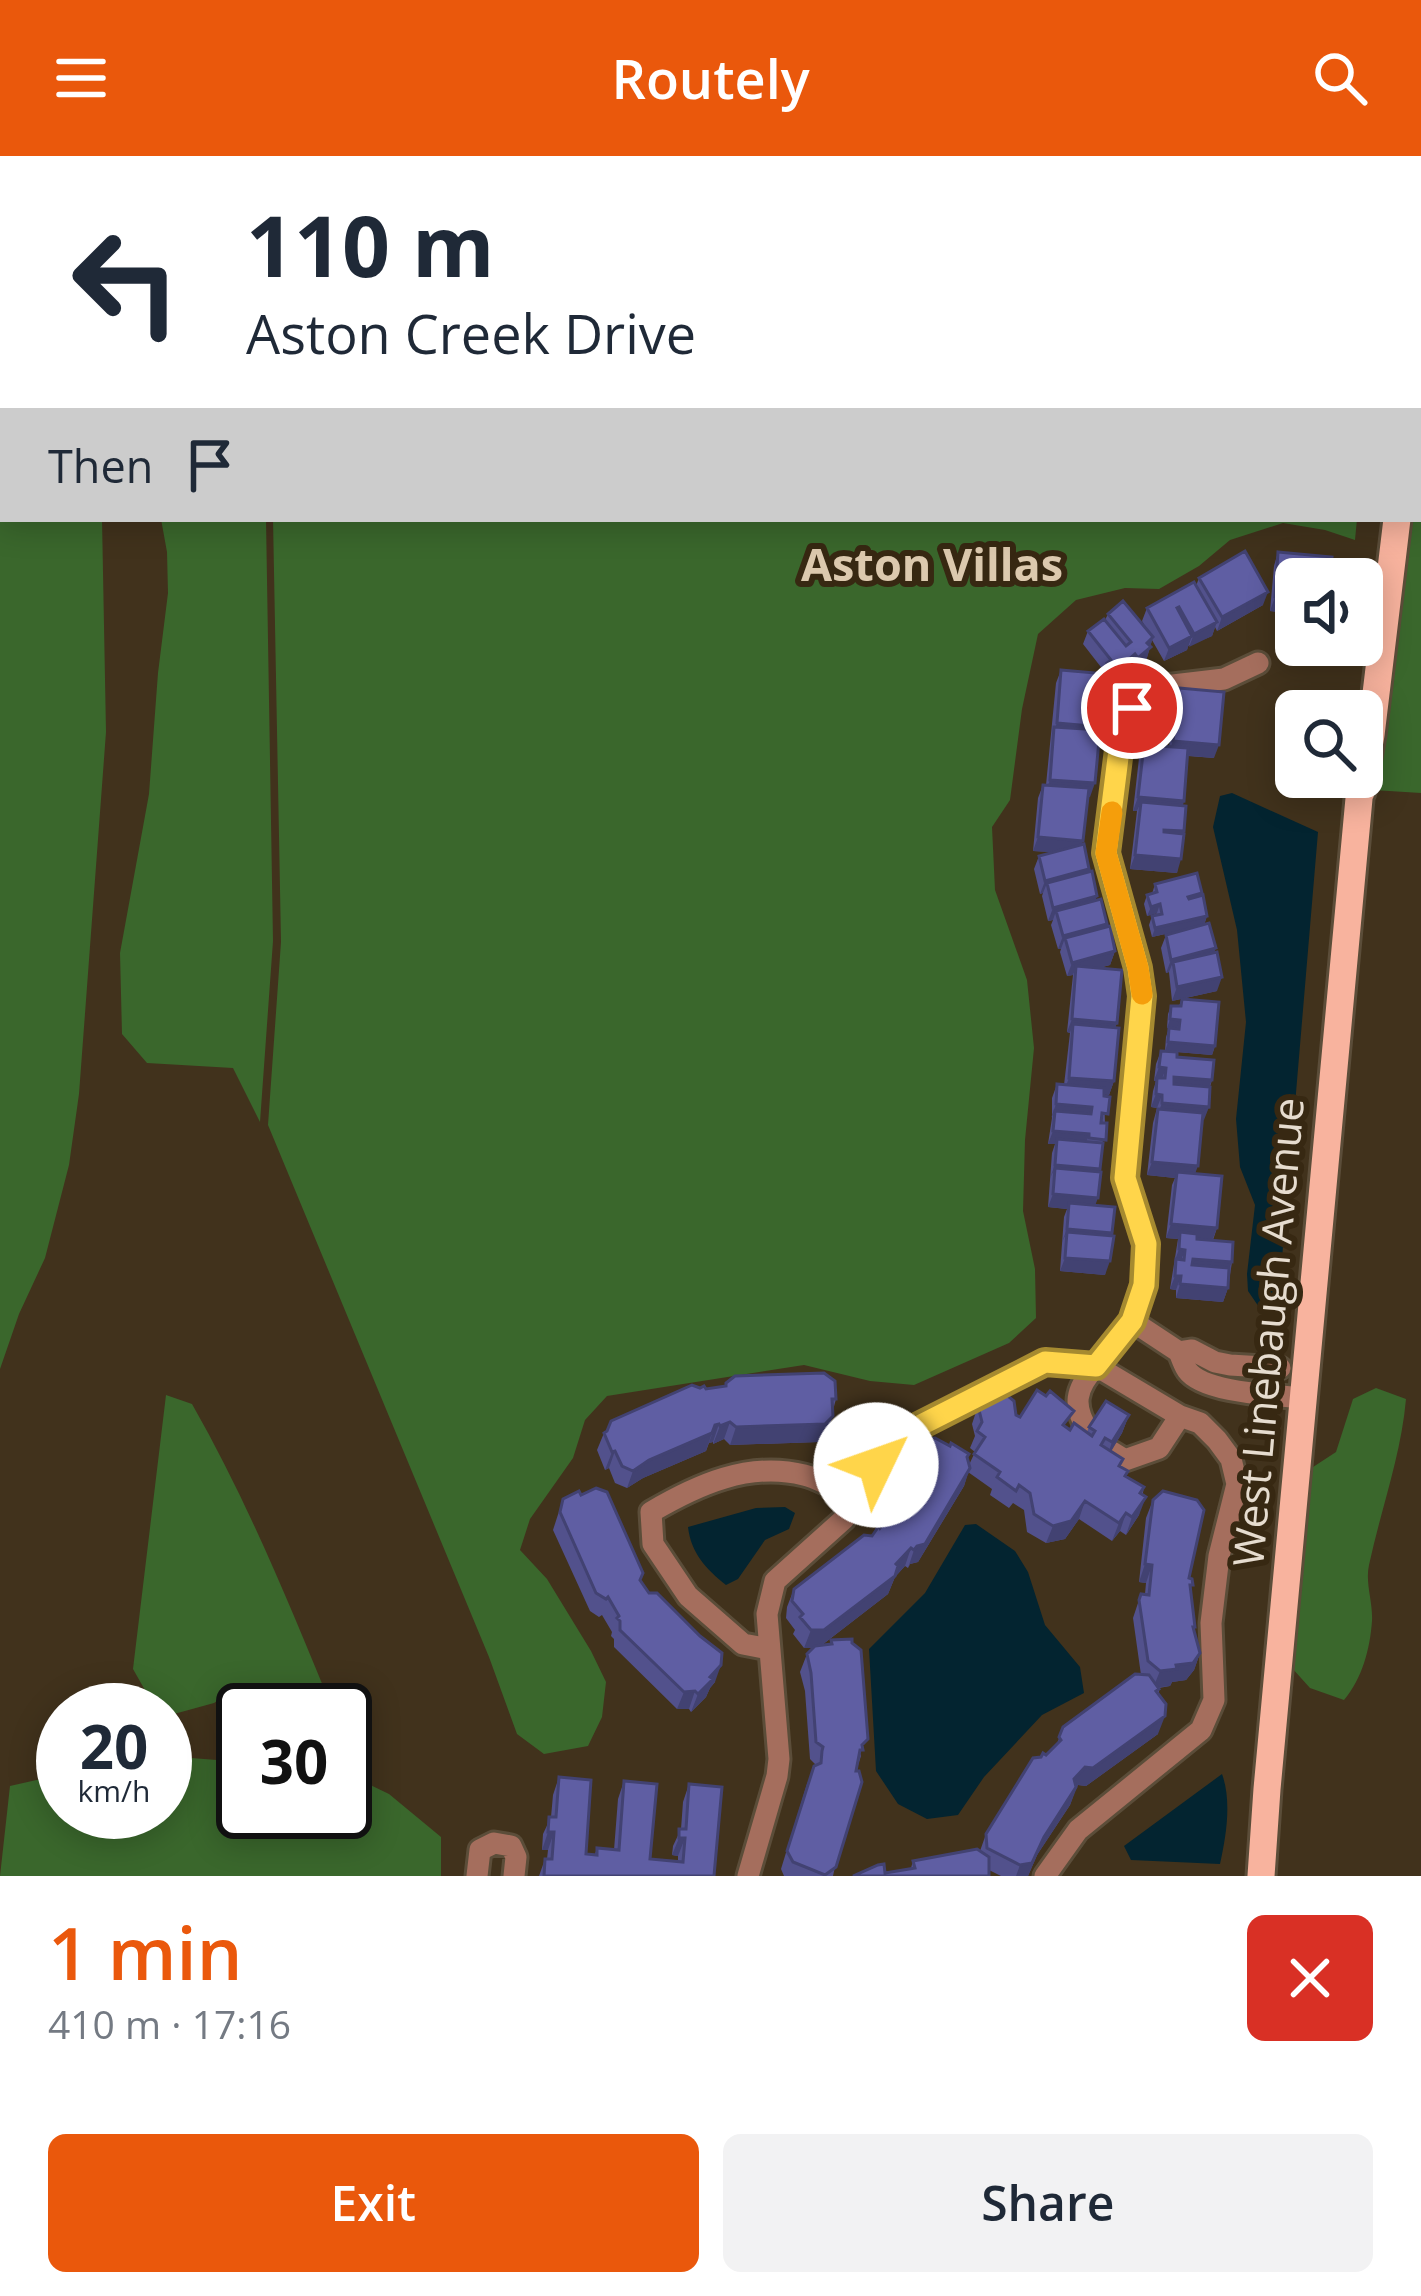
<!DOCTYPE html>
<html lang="en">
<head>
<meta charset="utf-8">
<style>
	body { margin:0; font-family:"Open Sans",sans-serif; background:#f2f2f3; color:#1f2937; height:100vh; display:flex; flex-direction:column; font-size:45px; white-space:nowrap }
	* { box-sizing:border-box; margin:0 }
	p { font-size:39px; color:#747a83 }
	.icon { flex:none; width:66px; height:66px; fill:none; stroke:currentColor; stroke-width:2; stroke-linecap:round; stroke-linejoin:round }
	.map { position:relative; height:1720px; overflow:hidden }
	.sheet { display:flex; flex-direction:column; background:#fff; flex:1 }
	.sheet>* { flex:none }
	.top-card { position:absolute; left:0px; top:0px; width:1422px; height:366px; box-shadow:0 6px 30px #0003; background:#fff; color:#1f2937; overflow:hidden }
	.buttons { position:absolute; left:1275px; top:402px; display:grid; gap:24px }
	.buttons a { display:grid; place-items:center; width:108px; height:108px; border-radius:18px; background:#fff; box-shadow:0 6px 30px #0003; font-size:60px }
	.speed { position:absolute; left:36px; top:1527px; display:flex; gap:24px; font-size:60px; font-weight:700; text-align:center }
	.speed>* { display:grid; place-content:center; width:156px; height:156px; border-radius:50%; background:#fff; box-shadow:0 6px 30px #0003; line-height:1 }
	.speed small { font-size:30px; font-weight:400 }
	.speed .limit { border:6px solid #111; border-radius:18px; background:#fff; color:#111 }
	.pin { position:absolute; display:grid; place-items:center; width:102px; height:102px; color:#fff; margin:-51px; border:6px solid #fff; border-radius:50%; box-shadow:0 3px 12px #0007 }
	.me { position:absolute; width:132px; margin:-66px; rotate:48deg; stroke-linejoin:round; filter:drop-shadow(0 0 9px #0008) }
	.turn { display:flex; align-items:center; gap:42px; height:252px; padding:0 48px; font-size:54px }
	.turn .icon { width:156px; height:156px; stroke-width:2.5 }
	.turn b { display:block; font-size:84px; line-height:102px }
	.then { display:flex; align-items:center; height:114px; padding:0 48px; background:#0003; gap:24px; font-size:45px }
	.round { display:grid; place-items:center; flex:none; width:126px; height:126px; border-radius:18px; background:#f2f2f3 }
	.head { display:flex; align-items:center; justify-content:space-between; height:204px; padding:0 48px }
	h1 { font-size:72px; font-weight:600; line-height:90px; color:#ea580c }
	.primary-button { display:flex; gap:24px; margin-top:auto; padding:24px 48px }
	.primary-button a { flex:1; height:138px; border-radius:18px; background:#ea580c; color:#fff; font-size:48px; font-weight:600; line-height:138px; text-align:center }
	.primary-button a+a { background:#f2f2f3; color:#1f2937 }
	header { display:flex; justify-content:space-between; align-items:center; height:156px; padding:0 48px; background:#ea580c; color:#fff; font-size:54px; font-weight:600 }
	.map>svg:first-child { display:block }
	.green { fill:#3a672c }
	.water { fill:#032430 }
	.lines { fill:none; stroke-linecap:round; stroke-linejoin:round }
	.minor-casing { stroke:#5b4d39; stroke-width:27 }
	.major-casing { stroke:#5b4d39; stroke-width:33 }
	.path { stroke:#766855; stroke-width:3; stroke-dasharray:6 6; stroke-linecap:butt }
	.minor { stroke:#a56e5d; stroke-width:21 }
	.major { stroke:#f8b39e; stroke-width:27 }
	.wall { fill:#52518c }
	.shaded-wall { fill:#424272 }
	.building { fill:#5f5ea3; stroke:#424272; stroke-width:3 }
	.route-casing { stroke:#a68a30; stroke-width:30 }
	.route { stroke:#ffd54a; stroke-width:21 }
	.slow { stroke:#f59e0b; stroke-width:21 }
	.labels { text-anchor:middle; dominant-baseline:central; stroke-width:12; stroke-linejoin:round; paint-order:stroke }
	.street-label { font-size:42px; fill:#e6dccf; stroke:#372812 }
	.neighbourhood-label { font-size:45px; font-weight:bold; fill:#dcc9ae; stroke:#372812 }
</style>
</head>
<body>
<header><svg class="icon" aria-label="menu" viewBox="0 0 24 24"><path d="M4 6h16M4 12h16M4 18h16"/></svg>Routely<svg class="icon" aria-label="search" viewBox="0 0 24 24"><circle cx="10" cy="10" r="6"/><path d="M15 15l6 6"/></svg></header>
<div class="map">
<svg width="1421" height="1720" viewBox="0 0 1421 1720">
	<rect width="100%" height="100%" fill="#41321c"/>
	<!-- green -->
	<path class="green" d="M268 0H1220L1222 3H268Z
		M1421 249V637L1373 634 1406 363H1419Z
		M3 266V363H102L106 576 79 938 69 1009 45 1102 19 1158 0 1213V271Z
		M161 363H266L273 785 260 966 233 912 147 907 122 878 120 797 149 638 158 517 168 437 167 396Z
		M273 363H1357L1355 384 1325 374 1283 367 1230 384 1199 410 1159 433 1125 432 1076 444 1038 478 1022 553 1010 644 992 671 995 734 1027 824 1034 892 1025 984 1023 1055 1035 1113 1036 1162 1009 1187 914 1229 870 1225 804 1209 607 1240 585 1264 573 1302 530 1363 520 1394 547 1423 591 1495 606 1526 602 1561 588 1590 544 1598 517 1578 489 1501 268 969 281 786Z
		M1376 1232 1406 1243C1401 1300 1381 1353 1369 1409 1365 1427 1373 1446 1372 1465 1370 1493 1362 1523 1344 1544L1310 1532 1292 1512 1296 1444 1310 1313 1336 1296 1353 1243Z
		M166 1239 192 1248C248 1346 290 1450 333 1554H280L269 1545 240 1530 214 1547 174 1558 150 1543 133 1513Z
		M191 1602 243 1606V1656H345V1633L360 1624 389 1638 441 1681V1720H0L10 1630 63 1618V1656H165V1605Z"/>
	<!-- water -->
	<path class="water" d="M0 0H93V3H3V253L0 257Z
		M1232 637 1318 676 1278 1150 1263 1157 1248 1135 1247 1118 1255 1049 1240 1011 1236 963 1246 866 1237 774 1213 671 1220 640Z
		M785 1351 795 1357 789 1373 765 1384 738 1423 726 1429C706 1413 691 1397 688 1371L756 1352Z
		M976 1368 1015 1395 1028 1416 1045 1469 1080 1511 1084 1537 1042 1559 984 1621 958 1659 927 1663 898 1648 876 1615 869 1493 925 1437 965 1369Z
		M1222 1618C1232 1645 1226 1681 1220 1708L1131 1704 1124 1690Z"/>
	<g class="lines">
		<defs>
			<path id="minor" d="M1132 1165 1179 1196 1192 1194 1215 1206 1230 1209 1280 1212
				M1179 1196C1181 1201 1184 1210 1187 1214 1203 1237 1275 1239 1302 1242
				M1089 1276C1072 1250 1075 1233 1096 1210L1180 1260
				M769 1493 743 1488 688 1440 653 1388 651 1356C697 1329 749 1305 804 1319 821 1323 840 1335 855 1344
				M477 1720 480 1694 494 1687 511 1690 516 1701 514 1720
				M748 1720 777 1620 779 1603 767 1458 775 1425 844 1363 876 1309 913 1273 1045 1206 1096 1210 1132 1165 1145 1129 1146 1088 1125 1022 1142 840 1138 812 1107 697 1121 578 1133 552 1156 531 1224 523 1258 507
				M1045 1720 1078 1674 1201 1574 1214 1544 1211 1467 1219 1400 1237 1328 1231 1303 1217 1284 1200 1267 1180 1260 1159 1292 1125 1304 1112 1296"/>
			<path id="major" d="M1419 7 1420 0
				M1419 86 1421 87
				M1419 170 1421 156
				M1361 636 1371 579 1397 363
				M1261 1720 1267 1633 1361 621"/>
		</defs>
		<!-- minor casing -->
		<use href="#minor" class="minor-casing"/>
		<!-- major casing -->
		<use href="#major" class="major-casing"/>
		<!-- path -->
		<path class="path" d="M1419 210 1421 193"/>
		<!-- minor -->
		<use href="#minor" class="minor"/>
		<!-- major -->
		<use href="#major" class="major"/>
	</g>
	<!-- wall -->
	<path class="wall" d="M1278 396 1296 423V458L1270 455 1274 410Z
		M1199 422 1263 449 1217 475 1215 471 1212 480 1188 490 1187 494 1164 505 1152 484 1146 505 1133 516 1130 512 1126 523 1113 533 1106 525 1082 688 1089 713 1087 716 1097 740 1095 744 1107 768 1105 771 1115 795 1110 809 1099 812 1117 867 1115 872 1114 925 1109 939 1104 938 1105 967 1095 1049 1112 1077 1105 1119 1060 1115 1064 1061 1067 1053 1048 1051 1052 997 1055 988H1048L1052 962V942L1057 928 1064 929 1070 877 1067 876 1073 819 1067 820 1060 796 1061 793H1058L1051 769 1053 764 1048 765 1042 740 1043 737 1040 738 1034 713 1039 700 1052 696 1033 695 1038 642 1043 629H1046L1056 527 1061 514 1103 518 1104 515 1083 488 1088 475 1105 464 1108 458 1147 474 1142 465 1147 452 1196 430Z
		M1179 532 1214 602 1188 600 1183 649V677L1177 717 1130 713 1137 655H1133L1139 602 1144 589 1169 591 1174 545Z
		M1155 728 1201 740 1207 760 1204 769 1214 797 1217 835 1172 845 1169 816 1166 817 1161 792 1166 779 1196 771 1152 781 1149 769 1152 760 1157 757 1147 760 1144 748 1147 739 1152 738Z
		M1182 843 1215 890 1212 899 1177 896V901L1212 924 1210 931 1209 951 1202 964 1195 1017 1217 1072 1213 1084 1232 1106 1228 1132 1223 1146 1176 1142V1134L1170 1133 1178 1083 1166 1082 1172 1029 1175 1022 1147 1019 1153 967 1157 952 1151 951 1153 935 1156 925H1154L1156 908 1161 895H1165L1166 881 1169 872H1167L1168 858 1171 850H1179Z
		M726 1227 836 1243 827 1277 819 1286 730 1289 724 1283 713 1288V1286L709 1287 706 1295 643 1322 627 1332 615 1327 609 1312 605 1314 597 1294 604 1277 706 1233 725 1230Z
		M978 1250 1016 1259 1070 1274 1087 1276 1089 1271 1129 1259 1122 1277 1111 1295 1123 1303 1120 1311 1126 1321 1144 1331 1139 1359 1126 1379 1120 1375 1112 1385 1079 1363 1065 1383 1046 1387 1027 1376 1024 1354 1013 1347 1009 1352 990 1339 992 1333 968 1316 964 1330 918 1406 910 1408 908 1412 905 1410 895 1421 888 1438 822 1489 830 1488 831 1484 861 1600 856 1615 833 1720H784L781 1713 807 1628 816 1609 810 1603 805 1535 800 1516 807 1498 813 1492H804L793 1478 795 1474 786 1462 787 1451 794 1433 872 1380 881 1361 967 1303 969 1309 975 1296 970 1292 975 1280 972 1268Z
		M563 1343 640 1424 715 1526 710 1532 706 1541 691 1556 689 1553H677L614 1491V1483L611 1480 612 1476 602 1459 599 1461 590 1455 553 1374Z
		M1153 1344 1189 1422 1195 1471 1194 1475 1200 1497 1194 1514 1186 1524 1172 1526 1170 1530 1159 1532 1158 1578 1086 1630 1078 1629 1076 1632 1070 1649 1037 1699 1028 1720H1001L989 1714 885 1717 911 1712 913 1705 980 1695 986 1678 1046 1599 1057 1588 1063 1571 1141 1519 1133 1462 1141 1438H1145L1146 1427 1139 1426 1146 1362Z
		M559 1621 586 1698H595L597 1692 614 1694 618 1643 624 1625 650 1703 678 1705V1700L672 1699 673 1690 681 1673 683 1646 689 1628 714 1720H539L545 1703H547L548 1694H542L543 1678 551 1661 553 1639Z"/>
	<!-- shaded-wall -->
	<path class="shaded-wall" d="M1268 436 1263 449 1217 475 1222 461Z
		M1275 441 1296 444V458L1270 455Z
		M1217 466 1212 480 1189 491 1194 478Z
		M1192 480 1187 494 1164 505 1169 492Z
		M1153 481 1146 505 1133 516 1147 487Z
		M1135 498 1126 523 1113 533 1118 520 1127 505Z
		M1057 567 1102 571 1097 584 1054 574Z
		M1173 585 1219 589 1214 602 1168 598Z
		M1050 624 1095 627 1090 641 1045 637Z
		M1138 641 1184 645 1180 659 1141 646 1137 655H1133Z
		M1038 681 1083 685 1078 698 1033 695Z
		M1135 699 1181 703 1177 717 1130 713Z
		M1089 713 1084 726 1047 727 1043 737 1040 738 1045 725Z
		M1097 740 1092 754 1056 755 1053 764 1048 765 1053 752Z
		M1160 748 1157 757 1147 760 1151 751Z
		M1207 760 1204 769 1152 781 1155 772Z
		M1107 768 1102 781 1065 782 1061 793H1058L1063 780Z
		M1216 792 1211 805 1173 806 1169 816 1166 817 1171 804Z
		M1115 795 1110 809 1075 818 1076 810 1073 819 1067 820 1072 807Z
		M1222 821 1217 835 1172 845 1177 831Z
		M1072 863 1117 867 1112 880 1073 868 1070 877 1067 876Z
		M1170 863 1180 864 1177 873 1167 872Z
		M1168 886 1215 890 1212 899 1165 895Z
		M1159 911 1166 912 1161 925H1154Z
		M1174 921 1212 924 1207 937 1169 934Z
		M1069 922 1114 925 1109 939 1064 935Z
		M1156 938 1162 939 1157 952 1151 951Z
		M1162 947 1209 951 1204 964 1157 960Z
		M1056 948 1092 951 1087 965 1055 955 1051 962Z
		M1053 975 1089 978 1085 991 1057 983 1055 988H1048Z
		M1152 1006 1198 1010 1193 1023 1177 1016 1175 1022 1147 1019Z
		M1055 1009 1100 1013 1095 1026 1055 1012 1050 1022Z
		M1053 1038 1098 1042 1093 1055 1069 1047 1067 1053 1048 1051Z
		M1171 1068 1217 1072 1212 1085 1180 1083V1076L1178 1083 1166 1082Z
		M1067 1073 1112 1077 1107 1090 1067 1076 1062 1086Z
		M1179 1093 1185 1094 1180 1107H1174Z
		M1065 1102 1110 1105 1105 1119 1060 1115Z
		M1193 1103 1232 1106 1227 1119 1188 1116Z
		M1175 1120H1181L1176 1134 1170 1133Z
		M1180 1128 1228 1132 1223 1146 1176 1142Z
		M1129 1259 1122 1277 1106 1304 1112 1286Z
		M833 1260 827 1277 819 1286 730 1289 736 1271Z
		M730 1266 724 1283 713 1288 720 1270Z
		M719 1268 713 1286 709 1287 715 1269Z
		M712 1277 706 1295 643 1322 627 1332 633 1315 649 1304Z
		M615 1295 609 1312 605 1314 612 1296Z
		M970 1312 964 1330 918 1406 910 1408 908 1412 914 1394Z
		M1146 1341 1139 1359 1126 1379 1132 1361Z
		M1085 1345 1079 1363 1065 1383 1046 1387 1053 1370Z
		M1126 1357 1120 1375 1112 1385 1119 1367Z
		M911 1392 905 1410 895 1421 888 1438 818 1492H804L811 1474 896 1408Z
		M1145 1408 1152 1409 1146 1427 1139 1426Z
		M1200 1497 1194 1514 1186 1524 1172 1526 1170 1530 1153 1532 1160 1515 1176 1509Z
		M721 1509 715 1526 710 1532 706 1541 691 1556 698 1538Z
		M695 1535 689 1553H677L684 1536Z
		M1165 1560 1158 1578 1086 1630 1078 1629 1070 1649 1037 1699 1028 1720H1016L1020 1709 1044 1681 1074 1623 1085 1611Z
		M548 1676H554L548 1694H542Z
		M679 1682H685L678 1700 672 1699Z"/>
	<!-- building -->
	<path class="building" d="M1245 395 1268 436 1222 461 1199 422Z
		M1278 396 1332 401 1330 423H1296V444L1275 441Z
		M1194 426 1217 466 1194 478 1179 451 1177 452 1192 480 1169 492 1147 452Z
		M1123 445 1153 481 1147 487 1151 491 1138 502 1135 498 1127 505 1131 510 1118 520 1107 507 1111 504 1088 475 1104 463 1126 490 1131 486 1108 458Z
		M1061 514 1107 518 1102 571 1057 567Z
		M1179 532 1224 536 1219 589 1173 585Z
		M1054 571 1100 574 1095 627 1050 624Z
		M1144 589 1188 592 1184 645 1138 641Z
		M1043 629 1089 632 1083 685 1038 681Z
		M1141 646 1186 650 1184 675 1164 674V676L1184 678 1181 703 1135 699Z
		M1084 688 1089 713 1045 725 1039 700Z
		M1092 715 1097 740 1053 752 1047 727Z
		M1197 717 1202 737 1188 741 1189 743 1203 739 1207 760 1155 772 1152 760 1162 758 1160 748 1151 751 1147 739 1157 736 1155 728Z
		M1101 743 1107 768 1063 780 1056 755Z
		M1209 767 1216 792 1171 804 1166 779Z
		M1110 770 1115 795 1072 807 1065 782Z
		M1217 796 1222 821 1177 831 1173 806Z
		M1076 810 1122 814 1117 867 1072 863Z
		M1182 843 1219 846 1215 890 1168 886 1169 872 1179 873 1180 864 1170 863 1171 850H1181Z
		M1073 868 1119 872 1114 925 1069 922Z
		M1161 895 1177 896V901L1214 904 1212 924 1174 921V928L1210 931 1209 951 1162 947V939L1156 938 1157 922H1165L1166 912 1159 911Z
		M1057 928 1104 932V940L1110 941 1108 958 1102 957 1101 967H1107L1106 984 1089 982V978L1053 975 1055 955 1091 958 1092 951 1056 948Z
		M1158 953 1203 957 1198 1010 1152 1006Z
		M1057 983 1103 987 1100 1013 1055 1009Z
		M1055 1012 1101 1016 1098 1042 1053 1038Z
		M1177 1016 1222 1020 1217 1072 1171 1068Z
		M1069 1047 1115 1051 1112 1077 1067 1073Z
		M1067 1076 1114 1080 1110 1105 1065 1102Z
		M1180 1076 1197 1078V1083L1233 1086 1232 1106 1193 1103 1192 1109 1229 1112 1228 1132 1180 1128 1181 1120H1175L1176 1103 1184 1104 1185 1094 1179 1093Z
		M824 1217 835 1225 836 1243H832L833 1260 825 1268 736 1271 730 1266 720 1270 719 1268 715 1269 712 1277 649 1304 633 1315 622 1310 615 1295 612 1296 604 1277 607 1275 611 1265 692 1229 700 1232 704 1230 706 1233 726 1230V1227L735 1220Z
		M1037 1234 1046 1240 1050 1235 1074 1255 1063 1269 1070 1274 1074 1267 1092 1280 1095 1275 1089 1271 1106 1245 1129 1259 1112 1286 1105 1282 1101 1289 1123 1303 1119 1310 1128 1315 1125 1320 1144 1331 1140 1337 1146 1341 1132 1361 1126 1357 1119 1367 1085 1345 1071 1365 1053 1370 1034 1358 1030 1337 1019 1329 1016 1335 997 1321 1000 1316 974 1298 985 1281 977 1275 982 1266 978 1250 987 1238 1002 1235 1014 1245 1016 1259 1020 1261Z
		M935 1282 950 1290 951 1287 969 1298 967 1301 970 1312 925 1388 917 1390 914 1394 911 1392 896 1408 898 1410 895 1420 824 1474H811L800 1461 803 1458 792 1445 794 1433 864 1379 872 1380 879 1370 880 1372 882 1369 881 1361 916 1302 923 1284Z
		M596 1332 607 1336 643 1417 640 1424 649 1437H657L700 1480 722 1497 721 1509 710 1521 713 1523 698 1538 695 1535 684 1536 620 1474V1465L617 1462 619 1460 608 1441 606 1443 596 1437 560 1356 563 1343 579 1335 581 1339Z
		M1163 1335 1197 1344 1204 1354 1189 1422 1192 1423 1193 1429H1190L1195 1471H1193L1200 1497 1193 1507 1176 1509 1177 1513 1160 1515 1148 1505 1139 1444 1141 1438 1149 1439 1152 1409 1145 1408 1153 1344Z
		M852 1483V1487L861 1494 868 1583 862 1589 863 1594H860L856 1615H859L862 1626 836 1711 825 1719 793 1706 787 1695 814 1610 821 1607 822 1595 823 1591 816 1586 811 1517 807 1498 815 1490 832 1488 831 1484Z
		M1135 1518 1149 1519 1159 1533 1156 1535 1166 1548 1165 1560 1093 1612 1085 1611 1074 1623 1076 1631 1044 1681 1032 1707 1020 1709 987 1692 986 1678 1033 1602 1041 1601 1043 1597 1046 1599 1061 1584 1059 1581 1063 1571Z
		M559 1621 591 1624 586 1698 597 1699V1692L619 1694 624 1625 657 1628 650 1703 683 1706 685 1682H679V1673H686L689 1628 722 1631 714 1720H544L545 1703H552L554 1676H548L549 1661H556Z
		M977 1693 989 1701V1720H853L878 1709 884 1708 885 1717 915 1712 913 1705Z"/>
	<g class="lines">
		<defs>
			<path id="route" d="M876 1309 913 1273 1045 1206 1096 1210 1132 1165 1144 1129 1146 1088 1125 1022 1142 840 1138 812 1106 697 1121 578 1132 552"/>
		</defs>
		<!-- route casing -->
		<use href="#route" class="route-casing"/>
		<!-- route -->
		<use href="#route" class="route"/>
		<!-- slow -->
		<path class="slow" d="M1112 656 1106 697 1138 812 1142 838"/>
	</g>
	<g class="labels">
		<!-- street labels -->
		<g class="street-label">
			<text transform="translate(1267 1176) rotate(-85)">West Linebaugh Avenue</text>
		</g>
		<!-- neighbourhood labels -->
		<g class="neighbourhood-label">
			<text x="932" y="407">Aston Villas</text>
		</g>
	</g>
</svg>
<div class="buttons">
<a><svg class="icon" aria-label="sound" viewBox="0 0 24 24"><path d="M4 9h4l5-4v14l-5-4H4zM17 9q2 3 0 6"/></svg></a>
<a><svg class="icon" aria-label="search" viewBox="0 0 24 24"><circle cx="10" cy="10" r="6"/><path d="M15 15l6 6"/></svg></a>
</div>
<div class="speed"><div>20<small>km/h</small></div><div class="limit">30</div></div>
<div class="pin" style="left:1132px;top:552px;background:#d93025"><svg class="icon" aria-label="arrive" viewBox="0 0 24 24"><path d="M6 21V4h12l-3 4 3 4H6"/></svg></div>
<svg class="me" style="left:876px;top:1309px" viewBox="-20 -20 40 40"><circle r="19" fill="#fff"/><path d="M0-13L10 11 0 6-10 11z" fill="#ffd54a"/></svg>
<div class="top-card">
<div class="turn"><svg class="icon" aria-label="left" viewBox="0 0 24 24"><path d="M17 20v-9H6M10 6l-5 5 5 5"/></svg><div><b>110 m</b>Aston Creek Drive</div></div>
<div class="then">Then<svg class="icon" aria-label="arrive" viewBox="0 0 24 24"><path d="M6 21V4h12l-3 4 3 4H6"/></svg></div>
</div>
</div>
<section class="sheet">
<div class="head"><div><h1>1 min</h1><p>410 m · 17:16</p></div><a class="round" style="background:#d93025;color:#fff"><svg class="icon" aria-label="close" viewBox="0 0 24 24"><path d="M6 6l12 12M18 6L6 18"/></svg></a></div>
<div class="primary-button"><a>Exit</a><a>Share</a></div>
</section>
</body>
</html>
